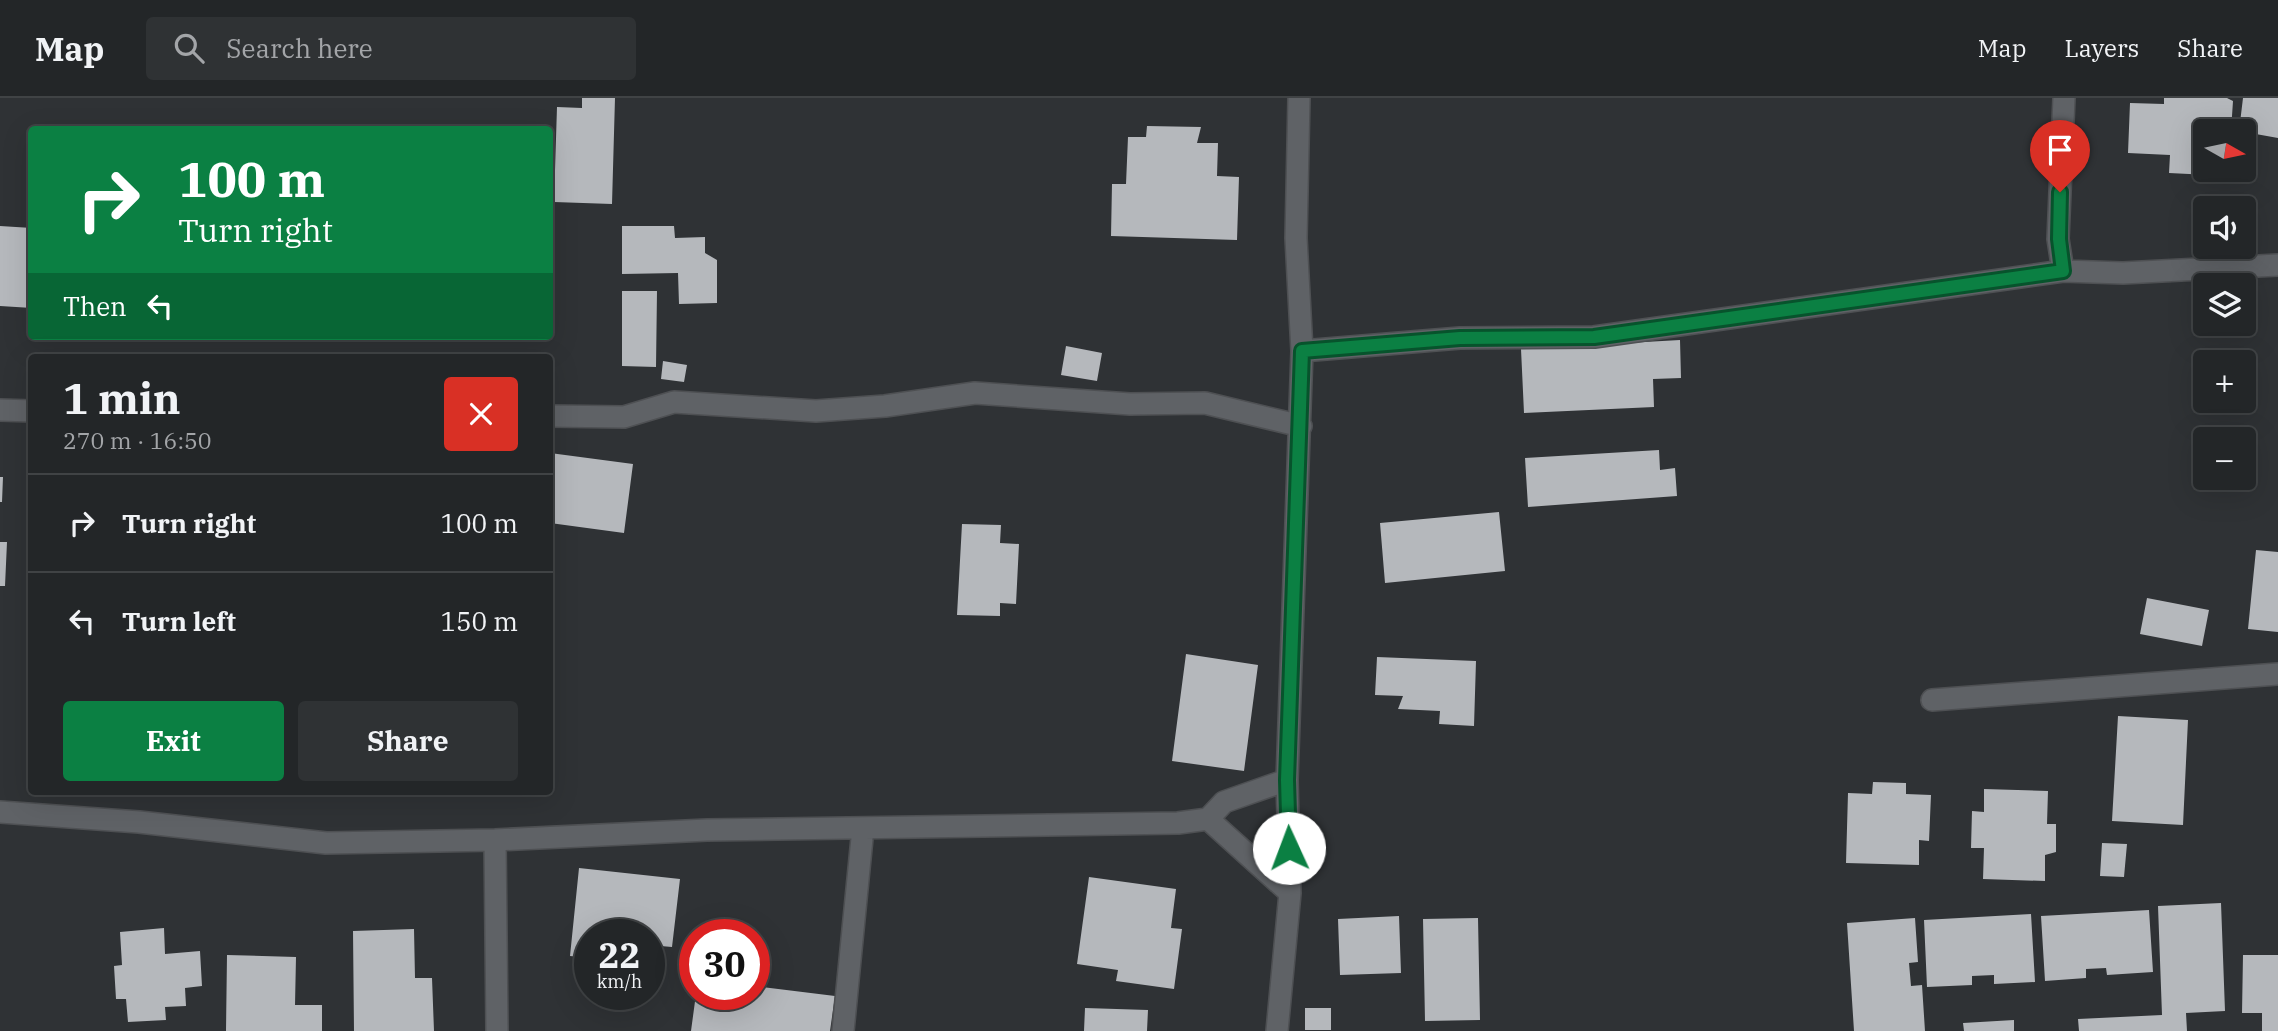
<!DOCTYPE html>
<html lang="en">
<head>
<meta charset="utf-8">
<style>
	body { margin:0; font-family:"IBM Plex Serif",serif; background:#2f3234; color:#f1f3f6; height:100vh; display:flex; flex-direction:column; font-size:26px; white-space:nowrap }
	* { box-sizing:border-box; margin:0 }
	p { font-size:23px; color:#a3a5a8 }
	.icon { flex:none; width:38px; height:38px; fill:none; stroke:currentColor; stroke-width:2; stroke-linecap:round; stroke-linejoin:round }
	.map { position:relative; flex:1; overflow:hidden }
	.sheet { position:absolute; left:28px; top:256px; width:525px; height:441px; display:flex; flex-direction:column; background:#232628; border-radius:7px; box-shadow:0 7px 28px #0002,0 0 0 2px #404345 }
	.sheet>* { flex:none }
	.top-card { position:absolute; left:28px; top:28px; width:525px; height:214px; border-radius:7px; box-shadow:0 7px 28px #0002,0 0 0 2px #404345; background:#0b8043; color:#fff; overflow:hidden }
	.needle { width:46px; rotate:99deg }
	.buttons { position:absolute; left:2193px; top:21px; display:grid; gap:14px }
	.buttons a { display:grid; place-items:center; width:63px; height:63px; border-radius:7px; background:#232628; box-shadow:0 7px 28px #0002,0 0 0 2px #404345; font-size:35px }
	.speed { position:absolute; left:574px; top:821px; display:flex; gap:14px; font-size:35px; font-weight:700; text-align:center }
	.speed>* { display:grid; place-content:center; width:91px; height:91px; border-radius:50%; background:#232628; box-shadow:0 7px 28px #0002,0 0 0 2px #404345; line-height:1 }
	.speed small { font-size:18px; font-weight:400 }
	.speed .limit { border:10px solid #d22; background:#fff; color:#111 }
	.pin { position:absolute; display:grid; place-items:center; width:60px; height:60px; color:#fff; margin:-72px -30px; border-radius:50% 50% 50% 0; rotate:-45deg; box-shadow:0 0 7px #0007 }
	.pin .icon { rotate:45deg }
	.me { position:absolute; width:77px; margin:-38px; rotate:358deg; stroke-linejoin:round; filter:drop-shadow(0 0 5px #0008) }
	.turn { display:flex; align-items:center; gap:24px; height:147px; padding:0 35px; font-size:32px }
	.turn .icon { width:91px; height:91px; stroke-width:2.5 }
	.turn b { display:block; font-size:49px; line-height:60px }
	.then { display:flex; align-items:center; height:66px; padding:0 35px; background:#0003; gap:14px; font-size:26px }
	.round { display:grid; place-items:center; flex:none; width:74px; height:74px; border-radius:7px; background:#2f3234 }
	.head { display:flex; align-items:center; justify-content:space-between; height:119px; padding:0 35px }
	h1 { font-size:42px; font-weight:700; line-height:52px }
	.button { display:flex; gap:14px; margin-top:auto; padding:14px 35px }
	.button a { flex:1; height:80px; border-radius:7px; background:#0b8043; color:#fff; font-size:28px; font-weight:700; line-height:80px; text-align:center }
	.button a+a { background:#2f3234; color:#f1f3f6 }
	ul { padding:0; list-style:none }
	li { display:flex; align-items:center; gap:21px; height:98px; padding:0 35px; border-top:2px solid #404345 }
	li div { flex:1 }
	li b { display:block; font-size:26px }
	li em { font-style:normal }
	header { display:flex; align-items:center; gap:42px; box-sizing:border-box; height:98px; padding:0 35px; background:#232628; border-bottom:2px solid #404345 }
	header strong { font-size:33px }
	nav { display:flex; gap:38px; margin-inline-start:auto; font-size:24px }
	.search { width:490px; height:63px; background:#2f3234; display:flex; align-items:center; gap:18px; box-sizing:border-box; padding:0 24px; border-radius:7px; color:#a3a5a8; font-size:26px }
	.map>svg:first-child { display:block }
	.building { fill:#b5b8bc }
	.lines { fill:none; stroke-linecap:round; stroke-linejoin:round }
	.street-casing { stroke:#4e5053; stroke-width:24 }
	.street { stroke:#5f6266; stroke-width:21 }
	.route-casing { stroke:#07532c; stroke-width:18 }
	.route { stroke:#0b8043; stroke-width:12 }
</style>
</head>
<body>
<header>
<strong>Map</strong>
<div class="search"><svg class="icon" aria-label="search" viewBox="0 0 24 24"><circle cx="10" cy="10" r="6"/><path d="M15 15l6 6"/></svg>Search here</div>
<nav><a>Map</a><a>Layers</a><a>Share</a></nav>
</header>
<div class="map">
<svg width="2278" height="933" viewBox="0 0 2278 933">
	<rect width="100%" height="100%" fill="#2f3235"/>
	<!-- building -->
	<path class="building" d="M582 0H615L612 106 554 104 557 9 582 10Z
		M2164 0H2227L2233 3 2231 33H2205V72H2209V77L2169 75 2170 57 2128 55 2130 5 2164 6Z
		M2243 0H2278V40L2239 33Z
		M1147 28 1201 29 1197 45H1218L1217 78 1239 79 1237 142 1111 138 1112 86H1126L1128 39H1146Z
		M0 128 32 130V210L0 208Z
		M622 128H674L675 140 705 139V155L717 162V205L679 206 678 175 622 176Z
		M622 193H657L656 269 622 268Z
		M1680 242 1681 280 1653 281 1654 309 1524 315 1521 251Z
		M1066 248 1102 255 1097 283 1061 277Z
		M663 263 687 267 684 284 661 281Z
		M1659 352 1660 372 1675 370 1677 398 1528 409 1525 360Z
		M550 355 633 366 624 435 550 425Z
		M0 379H3L2 404H0Z
		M1499 414 1505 473 1385 485 1380 425Z
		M962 426 1001 427 1000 445 1019 446 1016 506 1000 505V518L957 517Z
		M0 444H7L5 488H0Z
		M2256 452 2278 454V534L2248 531Z
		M2147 500 2209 512 2202 548 2140 536Z
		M1186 556 1258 567 1244 673 1172 663Z
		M1377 559 1476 563 1474 628 1439 626 1440 613 1398 611 1403 598 1375 597Z
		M2118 618 2188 622 2183 727 2112 723Z
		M1873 684 1906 685V696L1931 697 1929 743 1919 742V767L1846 765 1848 695 1872 696Z
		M1984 691 2048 693 2047 726H2056V754L2045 757V783L1983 781 1984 750H1971L1972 713 1984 714Z
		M2102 745 2127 746 2124 779 2100 778Z
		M579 770 680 781 672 849 649 847V836H590V860L570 858Z
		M1089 779 1176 791 1171 830 1182 831 1174 891 1116 883 1118 872 1077 866Z
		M2221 805 2225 913 2186 915 2187 933H2079L2078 921 2162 917 2158 808Z
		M2149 812 2153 874 2107 877 2106 870 2086 871V880L2045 883 2041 818Z
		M2031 816 2035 884 1994 886V877L1972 878V887L1927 889 1924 822Z
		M1399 818 1401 875 1340 877 1338 821Z
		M1478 820 1480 922 1425 923 1423 821Z
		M1915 820 1918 864 1909 865 1911 888 1922 887 1925 933H1854L1847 825Z
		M164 830 165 856 200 853 202 888 185 890 186 908 165 909 166 922 128 924 126 901H116L114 868 122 867 120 834Z
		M414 831 415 880H432L434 933H354L353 833Z
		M227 857 296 859 295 907H322V933H226Z
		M2243 857H2278V933H2262V915H2242Z
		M754 888 835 898 830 933H691L696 896H754Z
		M1085 910 1148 912 1147 933H1084Z
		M1305 910H1331V932H1305Z
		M2014 922V933H1964L1963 925Z"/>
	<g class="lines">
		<defs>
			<path id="street" d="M2064 0 2058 141 2063 173 2123 175 2278 167
				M1302 253 1460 240 1594 239 2063 173
				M0 312 32 313
				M550 318 624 319 674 304 816 313 885 308 975 295 1130 306 1205 305 1301 328
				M1932 602 2278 576
				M0 714 139 724 326 745 495 742 707 732 1178 725 1208 721 1224 704 1287 682
				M1208 721 1290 795
				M495 742 497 933
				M843 933 863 730
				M1277 933 1290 795 1287 682 1302 253 1296 140 1299 0"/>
		</defs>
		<!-- street casing -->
		<use href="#street" class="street-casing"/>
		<!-- street -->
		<use href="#street" class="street"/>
	</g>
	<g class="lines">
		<defs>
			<path id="route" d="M1289 750 1287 682 1302 253 1460 240 1594 239 2063 173 2059 141 2060 94"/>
		</defs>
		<!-- route casing -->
		<use href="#route" class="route-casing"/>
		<!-- route -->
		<use href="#route" class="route"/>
	</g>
</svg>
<div class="buttons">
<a><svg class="needle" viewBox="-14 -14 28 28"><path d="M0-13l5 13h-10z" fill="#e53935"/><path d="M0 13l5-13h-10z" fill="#a3a5a8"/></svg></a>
<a><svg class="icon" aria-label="sound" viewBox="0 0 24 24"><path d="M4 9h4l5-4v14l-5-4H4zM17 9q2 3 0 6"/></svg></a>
<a><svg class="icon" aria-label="layers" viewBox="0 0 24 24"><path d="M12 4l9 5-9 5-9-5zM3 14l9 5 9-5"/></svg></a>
<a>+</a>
<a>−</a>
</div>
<div class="speed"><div>22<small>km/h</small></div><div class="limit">30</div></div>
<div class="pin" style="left:2060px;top:94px;background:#d93025"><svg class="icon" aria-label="arrive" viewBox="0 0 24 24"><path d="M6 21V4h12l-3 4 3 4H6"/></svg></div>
<svg class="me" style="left:1289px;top:750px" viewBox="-20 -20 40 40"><circle r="19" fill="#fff"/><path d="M0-13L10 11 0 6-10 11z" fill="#0b8043"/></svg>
<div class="top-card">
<div class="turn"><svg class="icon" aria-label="right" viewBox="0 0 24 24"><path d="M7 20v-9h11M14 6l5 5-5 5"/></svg><div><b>100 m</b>Turn right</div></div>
<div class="then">Then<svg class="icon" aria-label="left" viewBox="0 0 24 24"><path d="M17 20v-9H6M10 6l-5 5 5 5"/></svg></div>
</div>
<section class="sheet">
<div class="head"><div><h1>1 min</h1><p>270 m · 16:50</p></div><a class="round" style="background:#d93025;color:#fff"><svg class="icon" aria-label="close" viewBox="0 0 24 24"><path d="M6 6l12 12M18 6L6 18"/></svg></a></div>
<ul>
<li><svg class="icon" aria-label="right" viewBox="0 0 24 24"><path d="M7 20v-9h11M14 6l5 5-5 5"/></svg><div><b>Turn right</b></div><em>100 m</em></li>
<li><svg class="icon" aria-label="left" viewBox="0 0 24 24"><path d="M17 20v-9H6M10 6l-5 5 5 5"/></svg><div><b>Turn left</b></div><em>150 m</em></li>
</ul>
<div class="button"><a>Exit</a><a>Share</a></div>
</section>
</div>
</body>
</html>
